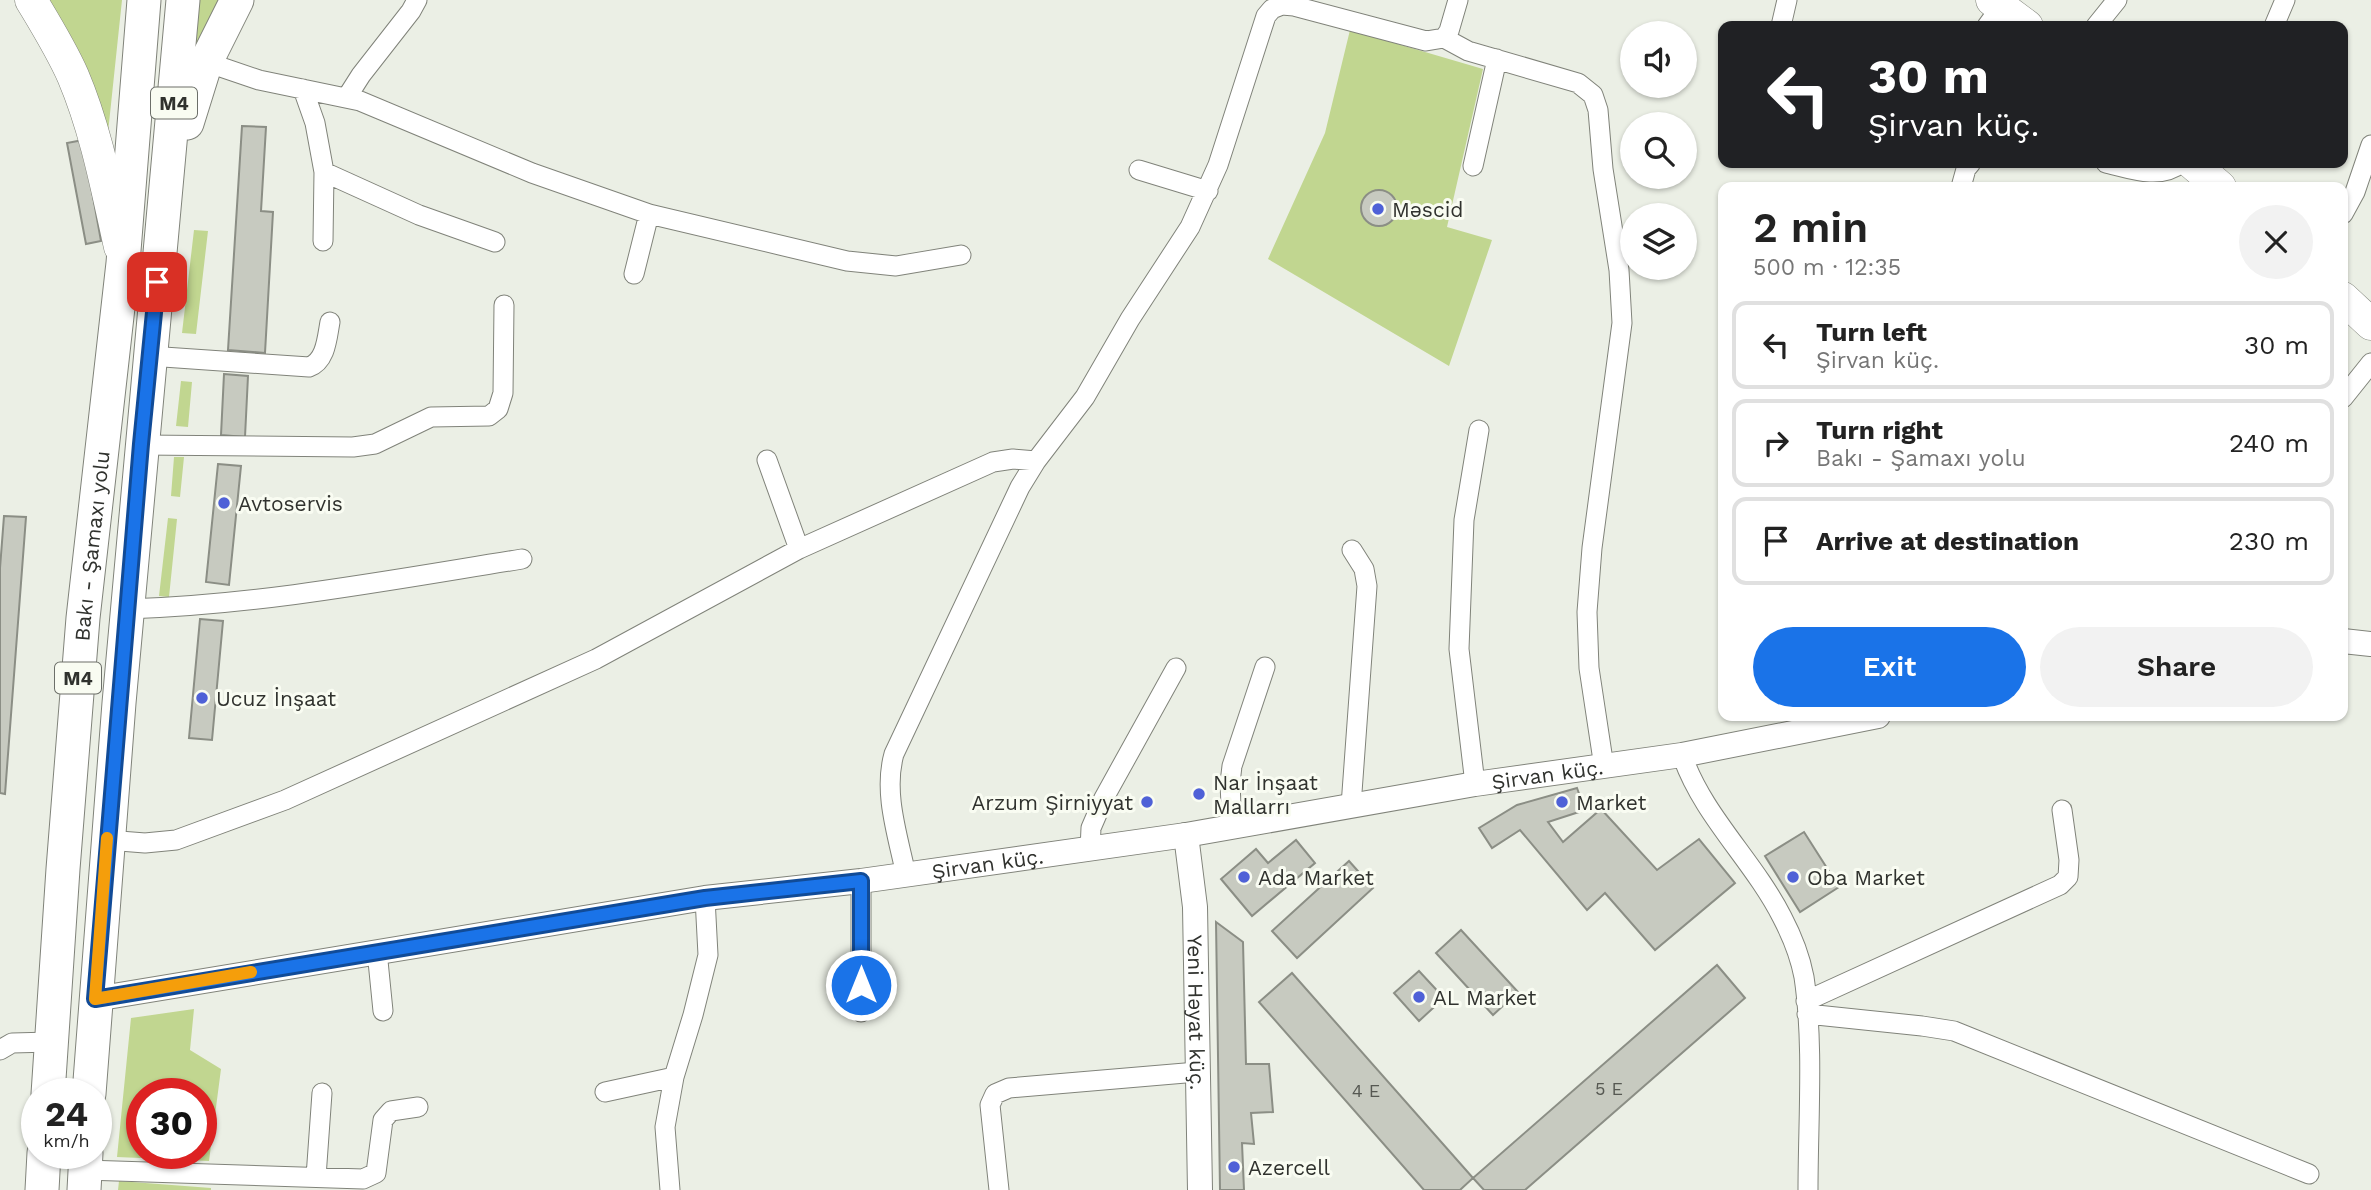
<!DOCTYPE html>
<html lang="en">
<head>
<meta charset="utf-8">
<style>
	body { margin:0; font-family:"Work Sans",sans-serif; background:#f2f2f2; color:#222; height:100vh; display:flex; flex-direction:column; font-size:26px; white-space:nowrap }
	* { box-sizing:border-box; margin:0 }
	p { font-size:23px; color:#767676 }
	.icon { flex:none; width:38px; height:38px; fill:none; stroke:currentColor; stroke-width:2; stroke-linecap:round; stroke-linejoin:round }
	.map { position:relative; flex:1; overflow:hidden }
	.details { position:absolute; left:1718px; top:182px; width:630px; height:539px; display:flex; flex-direction:column; background:#fff; border-radius:14px; box-shadow:0 2px 5px #0004 }
	.details>* { flex:none }
	.hud { position:absolute; left:1718px; top:21px; width:630px; height:147px; border-radius:14px; box-shadow:0 2px 5px #0004; background:#202124; color:#fff; overflow:hidden }
	.fabs { position:absolute; left:1620px; top:21px; display:grid; gap:14px }
	.fabs a { display:grid; place-items:center; width:77px; height:77px; border-radius:50%; background:#fff; box-shadow:0 2px 5px #0004; font-size:35px }
	.speed { position:absolute; left:21px; top:1078px; display:flex; gap:14px; font-size:35px; font-weight:700; text-align:center }
	.speed>* { display:grid; place-content:center; width:91px; height:91px; border-radius:50%; background:#fff; box-shadow:0 2px 5px #0004; line-height:1 }
	.speed small { font-size:18px; font-weight:400 }
	.speed .limit { border:10px solid #d22; background:#fff; color:#111 }
	.pin { position:absolute; display:grid; place-items:center; width:60px; height:60px; color:#fff; margin:-30px; border-radius:14px; box-shadow:0 4px 10px #0006 }
	.me { position:absolute; width:77px; margin:-38px; rotate:0deg; stroke-linejoin:round; filter:drop-shadow(0 0 5px #0008) }
	.turn { display:flex; align-items:center; gap:24px; height:147px; padding:0 35px; font-size:32px }
	.turn .icon { width:91px; height:91px; stroke-width:2.5 }
	.turn b { display:block; font-size:49px; line-height:60px }
	.round { display:grid; place-items:center; flex:none; width:74px; height:74px; border-radius:37px; background:#f2f2f2 }
	.head { display:flex; align-items:center; justify-content:space-between; height:119px; padding:0 35px }
	h1 { font-size:42px; font-weight:600; line-height:52px }
	.button { display:flex; gap:14px; margin-top:auto; padding:14px 35px }
	.button a { flex:1; height:80px; border-radius:42px; background:#1a73e8; color:#fff; font-size:28px; font-weight:600; line-height:80px; text-align:center }
	.button a+a { background:#f2f2f2; color:#222 }
	ul { padding:0; list-style:none }
	li { display:flex; align-items:center; gap:21px; height:88px; margin:0 14px 10px; padding:0 21px; border:4px solid #e0e0e0; border-radius:14px }
	li div { flex:1 }
	li b { display:block; font-size:26px }
	li em { font-style:normal }
	.map>svg:first-child { display:block }
	.green { fill:#c1d690; fill-rule:evenodd }
	.building { fill:#c7cac0; stroke:#8b8e85; stroke-width:2 }
	.lines { fill:none; stroke-linecap:round; stroke-linejoin:round }
	.minor-casing { stroke:#80837a; stroke-width:21 }
	.tertiary-casing { stroke:#80837a; stroke-width:26 }
	.primary-casing { stroke:#80837a; stroke-width:33 }
	.trunk-casing { stroke:#80837a; stroke-width:35 }
	.minor { stroke:#fff; stroke-width:19 }
	.tertiary { stroke:#fff; stroke-width:24 }
	.primary { stroke:#fff; stroke-width:32 }
	.trunk { stroke:#fff; stroke-width:33 }
	.route-casing { stroke:#114b97; stroke-width:18 }
	.route { stroke:#1a73e8; stroke-width:12 }
	.slow { stroke:#f59e0b; stroke-width:12 }
	.poi-dot { fill:#4f61d7; stroke:#f9fcf2; stroke-width:2.5 }
	.labels { text-anchor:middle; dominant-baseline:central; stroke-width:6; stroke-linejoin:round; paint-order:stroke }
	.number-label { font-size:18px; fill:#565852 }
	.shield { fill:#f9fcf2; stroke:#6c6f69; stroke-width:2 }
	.shield-label { font-size:19px; font-weight:bold; fill:#30322e }
	.poi-label { font-size:21px; fill:#30322e; stroke:#f9fcf2; text-anchor:start }
	.street-label { font-size:21px; fill:#30322e; stroke:#f9fcf2 }
</style>
</head>
<body>
<div class="map">
<svg width="2371" height="1190" viewBox="0 0 2371 1190">
	<rect width="100%" height="100%" fill="#ebefe5"/>
	<!-- green -->
	<path class="green" d="M48 0H122L107 142Z
		M198 0H222L191 67Z
		M1350 30 1483 69 1447 227 1492 240 1449 366 1268 259 1325 133Z
		M194 230 208 231 196 334 182 333Z
		M181 381 192 382 188 427 176 426Z
		M174 457H184L180 497 171 496Z
		M168 518 177 519 169 597 159 596Z
		M194 1009 190 1050 221 1069 209 1161 117 1157 131 1018ZM142 1094H201V1153H142Z
		M119 1181 211 1188V1190H118Z"/>
	<!-- building -->
	<path class="building" d="M242 126 266 127 261 211 273 212 265 353 228 350Z
		M83 140 101 241 86 244 67 143Z
		M1361 208a18 18 0 1 1 36 0a18 18 0 1 1-36 0Z
		M224 374 248 376 245 437 221 435Z
		M218 464 241 466 229 585 206 582Z
		M4 516 26 517 5 794 0 793V568Z
		M200 619 223 621 212 740 189 738Z
		M1577 788 1585 810 1548 822 1563 842 1601 809 1657 870 1699 839 1735 883 1655 950 1605 893 1587 910 1520 830 1492 848 1479 828 1517 805Z
		M1804 832 1839 887 1800 912 1765 856Z
		M1296 840 1315 863 1252 916 1221 879 1256 849 1268 863Z
		M1349 861 1373 888 1297 958 1272 931Z
		M1216 922 1243 942 1246 1064H1269L1273 1112 1251 1113 1254 1144 1242 1143 1244 1190H1220Z
		M1461 930 1518 992 1493 1015 1436 953Z
		M1717 965 1745 998 1525 1190H1484L1473 1178Z
		M1419 971 1444 998 1419 1021 1394 993Z
		M1292 973 1473 1178 1460 1190H1424L1259 1002Z"/>
	<g class="lines">
		<defs>
			<path id="minor" d="M1781 26 1787 0
				M1987 26 2006 0
				M2096 26 2117 0
				M2274 26 2285 0
				M1444 38 1449 31 1458 0
				M206 62 259 80 360 101 532 173 649 214 847 261 896 266 961 255
				M303 89 315 123 324 172 323 241
				M347 97 361 75 411 11 417 0
				M2106 163C2131 169 2160 180 2181 163
				M1473 166 1497 59
				M1139 170 1208 191
				M324 172 419 215 495 242
				M1961 187 1966 169 1971 163
				M2343 214 2355 192 2371 145
				M634 274 649 214
				M149 356 309 367C326 361 327 338 330 322
				M2343 398 2371 363
				M141 445 353 447 375 444 431 417 489 416 498 409 503 393 504 305
				M767 460 799 549
				M127 609C259 605 391 580 522 559
				M1682 755C1703 816 1753 860 1782 917 1792 936 1800 956 1804 977 1814 1045 1808 1121 1808 1190
				M1475 784 1459 649 1464 520 1479 430
				M1351 806 1367 586 1364 569 1352 550
				M1232 828 1230 783 1232 766 1265 667
				M107 840 145 843 176 840 285 800 596 659 799 549 993 462 1013 459 1036 461
				M1090 850 1091 828 1104 798 1176 668
				M906 875C898 836 883 793 894 754L1020 487 1036 461 1085 397 1130 319 1190 227 1218 165 1266 16 1272 9 1282 5 1294 6 1426 41 1444 38 1468 51 1578 83 1593 95 1598 110 1603 169 1619 270 1622 323 1592 548 1587 612 1589 668 1604 767
				M377 951 383 1011
				M1806 1001 2060 885 2068 877 2069 860 2062 810
				M861 1012V881
				M1807 1014 1922 1026 1954 1031 2309 1174
				M0 1050 12 1043 51 1042
				M605 1092 674 1077
				M85 1170 363 1179 376 1173 383 1120 391 1111 418 1107
				M316 1177 322 1093
				M670 1190 665 1127 674 1077 693 1015 708 955 705 898
				M999 1190 990 1105 995 1094 1009 1088 1197 1072"/>
			<g id="tertiary">
				<path d="M2343 641 2371 644"/>
				<path id="s1" d="M1186 835 1195 907 1200 1190"/>
				<path id="s2" d="M95 999 705 898 861 881 1186 835 1475 784 1682 755 1878 716"/>
			</g>
			<path id="primary" d="M31 0C46 25 61 49 73 76 96 130 107 189 120 247
				M1992 0 2027 26
				M2192 163 2220 187
				M2343 298 2371 324"/>
			<g id="trunk">
				<path d="M187 123 206 62 237 0"/>
				<path id="s3" d="M48 1094 63 869 83 618 123 263 144 0"/>
				<path d="M89 1094 119 703 183 0"/>
				<path d="M42 1190 44 1153"/>
				<path d="M84 1190 86 1153"/>
			</g>
		</defs>
		<!-- minor casing -->
		<use href="#minor" class="minor-casing"/>
		<!-- tertiary casing -->
		<use href="#tertiary" class="tertiary-casing"/>
		<!-- primary casing -->
		<use href="#primary" class="primary-casing"/>
		<!-- trunk casing -->
		<use href="#trunk" class="trunk-casing"/>
		<!-- minor -->
		<use href="#minor" class="minor"/>
		<!-- tertiary -->
		<use href="#tertiary" class="tertiary"/>
		<!-- primary -->
		<use href="#primary" class="primary"/>
		<!-- trunk -->
		<use href="#trunk" class="trunk"/>
	</g>
	<g class="lines">
		<defs>
			<path id="route" d="M157 282 141 444 95 999 705 898 861 881V985"/>
		</defs>
		<!-- route casing -->
		<use href="#route" class="route-casing"/>
		<!-- route -->
		<use href="#route" class="route"/>
		<!-- slow -->
		<path class="slow" d="M107 838 95 999 251 972"/>
	</g>
	<!-- markers -->
	<g class="poi-dot">
		<circle cx="1378" cy="209" r="7"/>
		<circle cx="224" cy="503" r="7"/>
		<circle cx="202" cy="698" r="7"/>
		<circle cx="1199" cy="794" r="7"/>
		<circle cx="1147" cy="802" r="7"/>
		<circle cx="1562" cy="802" r="7"/>
		<circle cx="1244" cy="877" r="7"/>
		<circle cx="1793" cy="877" r="7"/>
		<circle cx="1419" cy="997" r="7"/>
		<circle cx="1234" cy="1167" r="7"/>
	</g>
	<g class="labels">
		<!-- number labels -->
		<g class="number-label">
			<text x="1609" y="1088">5 E</text>
			<text x="1366" y="1090">4 E</text>
		</g>
		<!-- shield labels -->
		<g class="shield">
			<rect x="151" y="87.5" width="46" height="31" rx="5"/>
			<rect x="55" y="662.5" width="46" height="31" rx="5"/>
		</g>
		<g class="shield-label">
			<text x="174" y="103">M4</text>
			<text x="78" y="678">M4</text>
		</g>
		<!-- poi labels -->
		<g class="poi-label">
			<text x="1392" y="209">Məscid</text>
			<text x="238" y="503">Avtoservis</text>
			<text x="216" y="698">Ucuz İnşaat</text>
			<text x="1213" y="782">Nar İnşaat<tspan x="1213" dy="24">Mallarrı</tspan></text>
			<text x="1133" y="802" text-anchor="end">Arzum Şirniyyat</text>
			<text x="1576" y="802">Market</text>
			<text x="1258" y="877">Ada Market</text>
			<text x="1807" y="877">Oba Market</text>
			<text x="1433" y="997">AL Market</text>
			<text x="1248" y="1167">Azercell</text>
		</g>
		<!-- street labels -->
		<g class="street-label">
			<text stroke="none"><textPath href="#s3" startOffset="550">Bakı - Şamaxı yolu</textPath></text>
			<text stroke="none"><textPath href="#s2" startOffset="1470">Şirvan küç.</textPath></text>
			<text stroke="none"><textPath href="#s2" startOffset="903">Şirvan küç.</textPath></text>
			<text stroke="none"><textPath href="#s1" startOffset="178">Yeni Həyat küç.</textPath></text>
		</g>
	</g>
</svg>
<div class="fabs">
<a><svg class="icon" aria-label="sound" viewBox="0 0 24 24"><path d="M4 9h4l5-4v14l-5-4H4zM17 9q2 3 0 6"/></svg></a>
<a><svg class="icon" aria-label="search" viewBox="0 0 24 24"><circle cx="10" cy="10" r="6"/><path d="M15 15l6 6"/></svg></a>
<a><svg class="icon" aria-label="layers" viewBox="0 0 24 24"><path d="M12 4l9 5-9 5-9-5zM3 14l9 5 9-5"/></svg></a>
</div>
<div class="speed"><div>24<small>km/h</small></div><div class="limit">30</div></div>
<div class="pin" style="left:157px;top:282px;background:#d93025"><svg class="icon" aria-label="arrive" viewBox="0 0 24 24"><path d="M6 21V4h12l-3 4 3 4H6"/></svg></div>
<svg class="me" style="left:861px;top:985px" viewBox="-20 -20 40 40"><circle r="17" fill="#1a73e8" stroke="#fff" stroke-width="3"/><path d="M0-11L8 9 0 5-8 9z" fill="#fff"/></svg>
<div class="hud">
<div class="turn"><svg class="icon" aria-label="left" viewBox="0 0 24 24"><path d="M17 20v-9H6M10 6l-5 5 5 5"/></svg><div><b>30 m</b>Şirvan küç.</div></div>
</div>
<section class="details">
<div class="head"><div><h1>2 min</h1><p>500 m · 12:35</p></div><a class="round"><svg class="icon" aria-label="close" viewBox="0 0 24 24"><path d="M6 6l12 12M18 6L6 18"/></svg></a></div>
<ul>
<li><svg class="icon" aria-label="left" viewBox="0 0 24 24"><path d="M17 20v-9H6M10 6l-5 5 5 5"/></svg><div><b>Turn left</b><p>Şirvan küç.</p></div><em>30 m</em></li>
<li><svg class="icon" aria-label="right" viewBox="0 0 24 24"><path d="M7 20v-9h11M14 6l5 5-5 5"/></svg><div><b>Turn right</b><p>Bakı - Şamaxı yolu</p></div><em>240 m</em></li>
<li><svg class="icon" aria-label="arrive" viewBox="0 0 24 24"><path d="M6 21V4h12l-3 4 3 4H6"/></svg><div><b>Arrive at destination</b></div><em>230 m</em></li>
</ul>
<div class="button"><a>Exit</a><a>Share</a></div>
</section>
</div>
</body>
</html>
